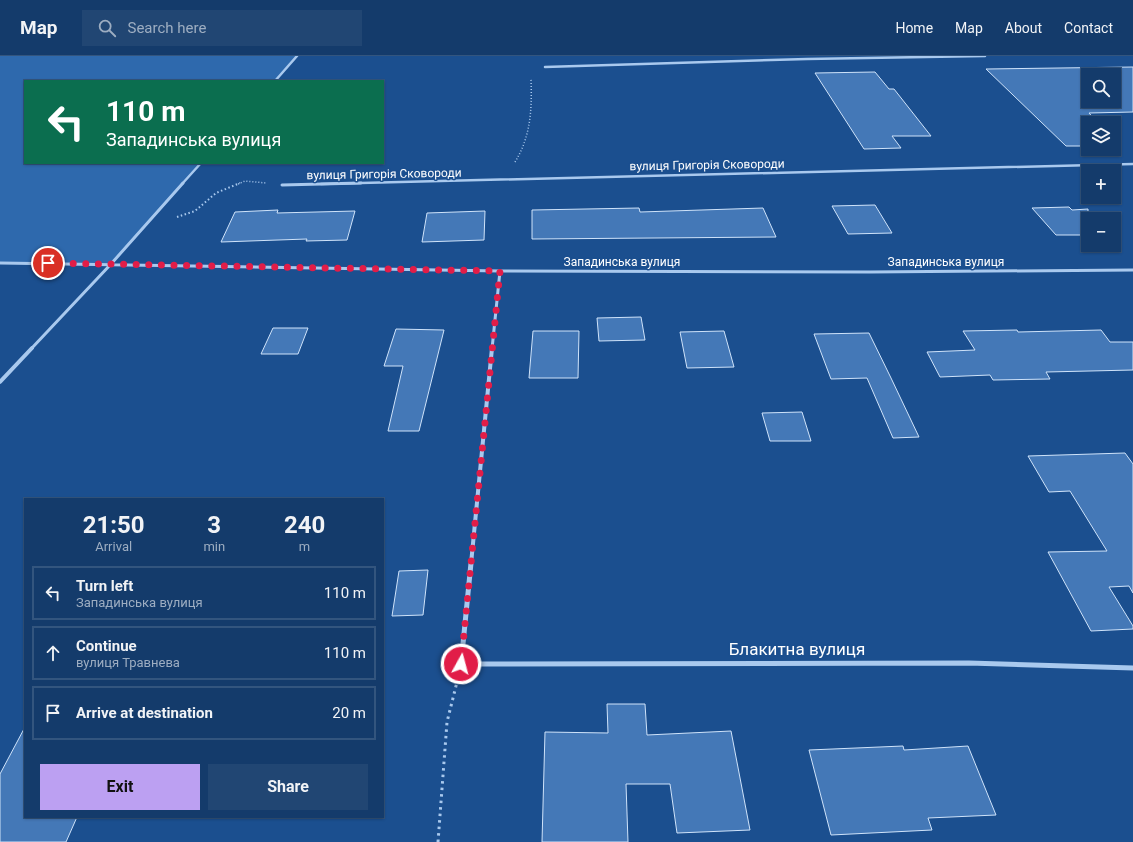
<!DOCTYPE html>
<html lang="en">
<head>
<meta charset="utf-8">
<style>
	body { margin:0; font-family:Roboto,sans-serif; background:#214673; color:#f1f3f6; height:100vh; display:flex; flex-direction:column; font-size:15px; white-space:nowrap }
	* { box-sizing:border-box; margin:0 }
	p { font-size:13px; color:#9dadc1 }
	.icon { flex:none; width:22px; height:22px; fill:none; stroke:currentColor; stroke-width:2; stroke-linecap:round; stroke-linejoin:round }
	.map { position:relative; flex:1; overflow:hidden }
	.side { position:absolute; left:24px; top:442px; width:360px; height:320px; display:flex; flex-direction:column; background:#143b6b; border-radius:0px; box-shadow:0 1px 3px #0004,0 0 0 1px #33557e }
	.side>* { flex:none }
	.guide { position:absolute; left:24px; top:24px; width:360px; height:84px; border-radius:0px; box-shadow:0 1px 3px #0004,0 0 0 1px #33557e; background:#0b6e4f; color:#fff; overflow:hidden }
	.controls { position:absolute; left:1081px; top:12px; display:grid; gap:8px }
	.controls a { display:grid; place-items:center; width:40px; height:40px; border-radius:0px; background:#143b6b; box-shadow:0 1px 3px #0004,0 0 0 1px #33557e; font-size:20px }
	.pin { position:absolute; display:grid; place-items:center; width:34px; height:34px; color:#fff; margin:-17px; border:2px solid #fff; border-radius:50%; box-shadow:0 1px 4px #0007 }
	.me { position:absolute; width:44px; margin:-22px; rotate:7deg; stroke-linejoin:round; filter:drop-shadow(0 0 3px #0008) }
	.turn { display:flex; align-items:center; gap:14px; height:84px; padding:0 16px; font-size:18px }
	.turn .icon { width:52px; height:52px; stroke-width:2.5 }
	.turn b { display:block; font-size:28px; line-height:34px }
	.eta { display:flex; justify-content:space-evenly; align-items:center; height:68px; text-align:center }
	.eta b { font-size:24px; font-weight:700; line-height:28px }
	.primary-button { display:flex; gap:8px; margin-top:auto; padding:8px 16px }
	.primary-button a { flex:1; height:46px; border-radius:0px; background:#bca0f2; color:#111; font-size:16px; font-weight:700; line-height:46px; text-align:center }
	.primary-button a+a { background:#214673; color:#f1f3f6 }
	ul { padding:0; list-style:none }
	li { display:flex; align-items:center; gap:12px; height:54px; margin:0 8px 6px; padding:0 8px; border:2px solid #33557e; border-radius:0px }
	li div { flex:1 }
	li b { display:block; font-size:15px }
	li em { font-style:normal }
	header { display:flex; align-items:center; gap:24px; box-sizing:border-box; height:56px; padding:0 20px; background:#143b6b; border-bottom:1px solid #33557e }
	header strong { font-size:19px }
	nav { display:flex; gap:22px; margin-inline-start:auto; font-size:14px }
	.search { width:280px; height:36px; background:#214673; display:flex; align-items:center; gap:10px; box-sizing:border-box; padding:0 14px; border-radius:0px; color:#9dadc1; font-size:15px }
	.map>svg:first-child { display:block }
	.green { fill:#2e69ad }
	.building { fill:#4478b7; stroke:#cfe3fa; fill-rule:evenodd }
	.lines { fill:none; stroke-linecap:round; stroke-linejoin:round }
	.path-far2 { stroke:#a9c9ee; stroke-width:1.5; stroke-dasharray:1 2; stroke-linecap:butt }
	.path-far1 { stroke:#a9c9ee; stroke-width:2; stroke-dasharray:1.5 2.5; stroke-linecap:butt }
	.path { stroke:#a9c9ee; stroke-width:3; stroke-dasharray:2.5 4; stroke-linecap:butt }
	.minor-far3 { stroke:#a9c9ee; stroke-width:2.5 }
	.minor-far2 { stroke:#a9c9ee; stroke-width:3 }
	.minor-far1 { stroke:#a9c9ee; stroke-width:4 }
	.minor { stroke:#a9c9ee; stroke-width:5 }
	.route { stroke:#e11d48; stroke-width:7; stroke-dasharray:0 12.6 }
	.labels { text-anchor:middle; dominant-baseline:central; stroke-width:3; stroke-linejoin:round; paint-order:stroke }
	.far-street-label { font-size:12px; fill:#fff; stroke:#1b4f8f }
	.near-street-label { font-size:17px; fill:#fff; stroke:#1b4f8f }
</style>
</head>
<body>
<header>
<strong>Map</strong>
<div class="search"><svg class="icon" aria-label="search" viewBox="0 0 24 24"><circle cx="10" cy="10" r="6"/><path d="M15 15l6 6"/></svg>Search here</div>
<nav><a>Home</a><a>Map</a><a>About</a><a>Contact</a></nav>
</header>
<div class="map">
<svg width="1133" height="786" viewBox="0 0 1133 786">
	<rect width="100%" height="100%" fill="#1b4f8f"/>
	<!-- green -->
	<path class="green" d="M0 0H297L275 25H25V107H201L111 208 0 207Z"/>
	<!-- building -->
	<path class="building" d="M1133 11V56L1089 57 1098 67H1088V90H1066L986 13ZM1088 19H1114V45H1088Z
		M875 16 889 33H894L931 80H892L901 92 864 93 815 17Z
		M875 149 892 177 848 178 832 150Z
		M1069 151 1072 154 1088 153V179H1056L1032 152Z
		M639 152 640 156 763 152 776 181 532 183V154Z
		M278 154 277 157 355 155 347 184 306 185 307 183 221 186 235 156Z
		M485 155 484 184 422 186 427 157Z
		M641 261 645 284 599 285 597 262Z
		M273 272H308L298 298H261Z
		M396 273 444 274 419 375H388L403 310H384Z
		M1017 274 1018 276 1101 274 1110 286H1133V314L1046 316 1050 323 993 324 990 319 940 321 927 296 975 294 963 275Z
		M533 275H579L578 322H529Z
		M724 275 734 311 687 312 680 276Z
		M869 277 891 322 919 381 893 382 867 322 831 323 814 278Z
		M802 356 811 385H770L762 357Z
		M1125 397 1133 408V537L1129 530 1109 531 1133 570V573L1091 575 1048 496 1107 495 1070 435 1049 436 1028 400Z
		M428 514 423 559 392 560 399 515Z
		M607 648H645L647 679 731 675 750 774 677 777 670 728H626L628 786H542L545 676 608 677Z
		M25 671V761H77L66 786H0V718Z
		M903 690 904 694 968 690 996 759 928 762 932 774 831 779 809 694Z"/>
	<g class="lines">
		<!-- path-far2 -->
		<path class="path-far2" d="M515 106C531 80 532 53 531 23
			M238 128 245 125 266 127"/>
		<!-- path-far1 -->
		<path class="path-far1" d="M177 161 195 155 216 137 240 127"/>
		<!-- path -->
		<path class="path" d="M438 786 447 666 457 626"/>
		<!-- minor-far3 -->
		<path class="minor-far3" d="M545 11 807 3 985 0
			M275 25 297 0
			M182 128 201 107
			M321 128 1133 108"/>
		<!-- minor-far2 -->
		<path class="minor-far2" d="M282 129 361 127
			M0 207 500 215 870 216 1133 214
			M31 293 111 208 183 127
			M492 293 500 215"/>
		<!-- minor-far1 -->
		<path class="minor-far1" d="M0 326 32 292
			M471 508 492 292"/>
		<!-- minor -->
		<path class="minor" d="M471 507 461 608 969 607 1133 612"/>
	</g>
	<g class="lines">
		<!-- route -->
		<path class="route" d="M48 207 500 215 461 608"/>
	</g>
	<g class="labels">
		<!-- far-street labels -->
		<g class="far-street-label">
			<text transform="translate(707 109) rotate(-1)">вулиця Григорія Сковороди</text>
			<text transform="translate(384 118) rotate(-1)">вулиця Григорія Сковороди</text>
			<text x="622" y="206">Западинська вулиця</text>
			<text x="946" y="206">Западинська вулиця</text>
		</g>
		<!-- near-street labels -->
		<g class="near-street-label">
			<text x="797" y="593">Блакитна вулиця</text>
		</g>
	</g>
</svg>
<div class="controls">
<a><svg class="icon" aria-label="search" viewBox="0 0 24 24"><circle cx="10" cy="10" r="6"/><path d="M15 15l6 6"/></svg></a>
<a><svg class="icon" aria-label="layers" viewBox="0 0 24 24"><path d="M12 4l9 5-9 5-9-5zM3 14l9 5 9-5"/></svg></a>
<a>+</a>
<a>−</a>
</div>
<div class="pin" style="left:48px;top:207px;background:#d93025"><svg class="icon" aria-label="arrive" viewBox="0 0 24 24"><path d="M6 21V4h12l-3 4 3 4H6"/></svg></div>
<svg class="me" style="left:461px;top:608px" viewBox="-20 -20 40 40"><circle r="17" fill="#e11d48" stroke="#fff" stroke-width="3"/><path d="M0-11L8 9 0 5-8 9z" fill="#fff"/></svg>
<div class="guide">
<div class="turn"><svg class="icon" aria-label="left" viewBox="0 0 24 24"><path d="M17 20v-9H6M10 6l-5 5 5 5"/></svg><div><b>110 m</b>Западинська вулиця</div></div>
</div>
<section class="side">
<div class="eta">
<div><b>21:50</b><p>Arrival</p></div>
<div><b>3</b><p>min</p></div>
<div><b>240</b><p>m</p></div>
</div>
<ul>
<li><svg class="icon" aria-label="left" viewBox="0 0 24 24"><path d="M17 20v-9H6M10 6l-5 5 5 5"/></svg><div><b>Turn left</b><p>Западинська вулиця</p></div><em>110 m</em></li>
<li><svg class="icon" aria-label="ahead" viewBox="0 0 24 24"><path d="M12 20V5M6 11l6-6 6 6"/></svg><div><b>Continue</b><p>вулиця Травнева</p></div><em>110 m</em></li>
<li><svg class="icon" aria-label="arrive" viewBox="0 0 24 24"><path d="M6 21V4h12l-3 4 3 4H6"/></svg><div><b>Arrive at destination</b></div><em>20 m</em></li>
</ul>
<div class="primary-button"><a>Exit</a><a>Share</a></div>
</section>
</div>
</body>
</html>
